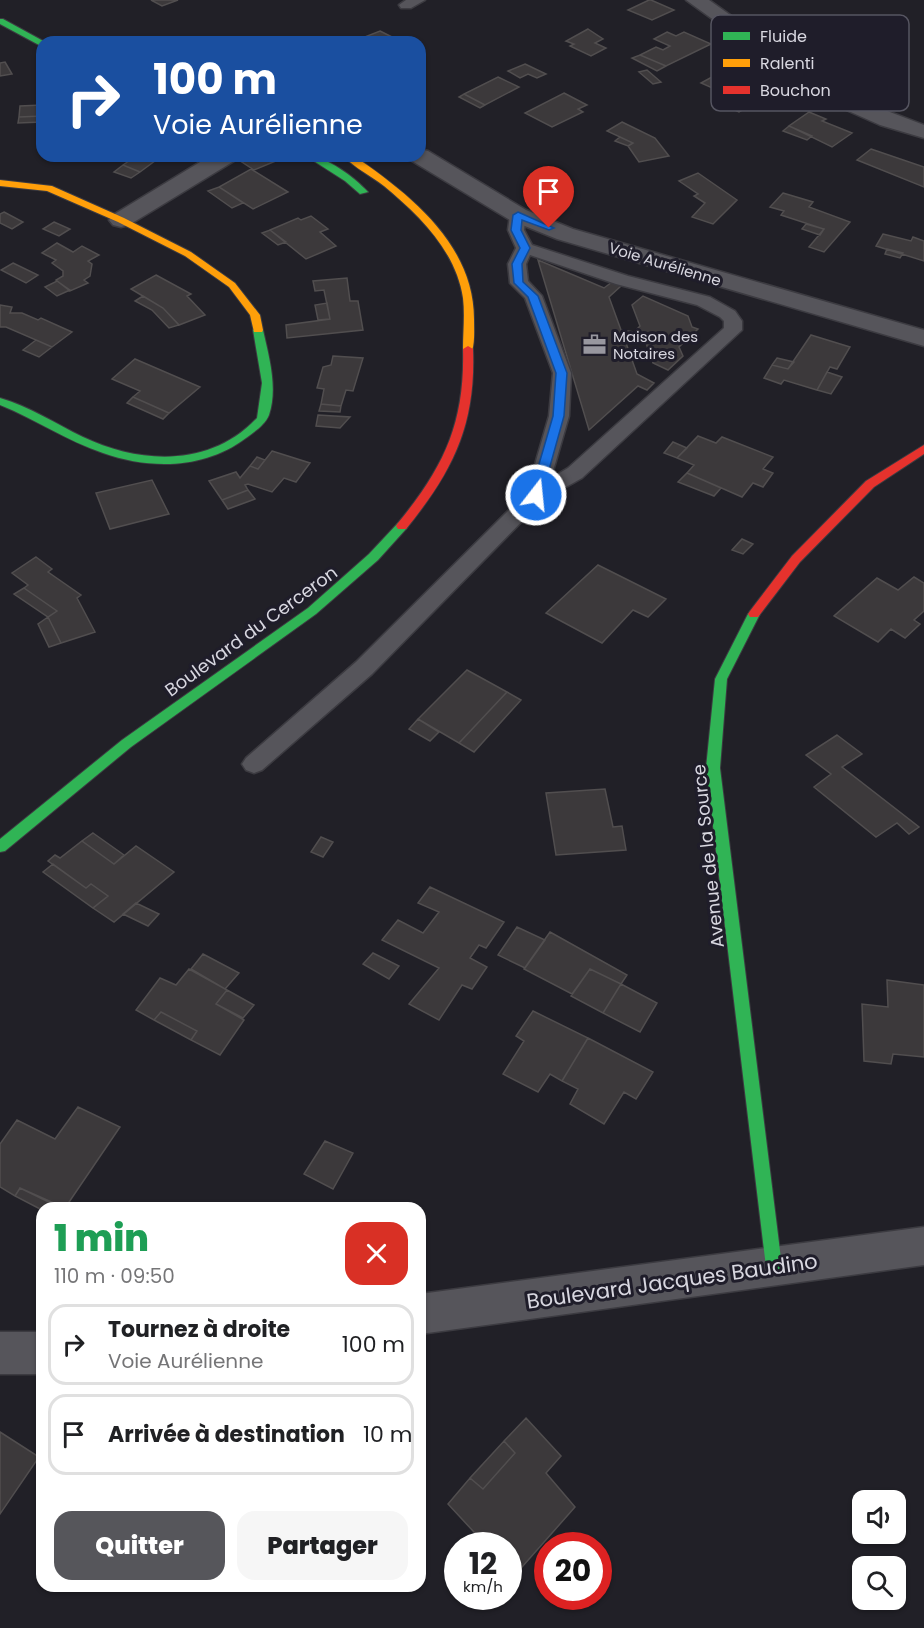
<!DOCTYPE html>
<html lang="fr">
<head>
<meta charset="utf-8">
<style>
	body { margin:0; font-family:Poppins,sans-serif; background:#f6f6f6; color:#202124; height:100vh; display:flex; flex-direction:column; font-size:22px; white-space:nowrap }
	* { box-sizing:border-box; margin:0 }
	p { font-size:20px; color:#757577 }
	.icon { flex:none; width:33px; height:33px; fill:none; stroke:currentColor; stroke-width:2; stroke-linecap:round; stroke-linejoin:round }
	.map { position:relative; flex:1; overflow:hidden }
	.details { position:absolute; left:36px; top:1202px; width:390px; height:390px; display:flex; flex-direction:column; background:#fff; border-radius:18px; box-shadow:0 2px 4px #0004 }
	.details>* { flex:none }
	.guide { position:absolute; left:36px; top:36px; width:390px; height:126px; border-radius:18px; box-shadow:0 2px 4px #0004; background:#1a4fa0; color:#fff; overflow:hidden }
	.fabs { position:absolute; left:852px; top:1490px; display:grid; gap:12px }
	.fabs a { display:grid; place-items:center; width:54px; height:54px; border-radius:12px; background:#fff; box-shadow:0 2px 4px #0004; font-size:30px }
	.speed { position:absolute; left:444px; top:1532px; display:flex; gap:12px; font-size:30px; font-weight:700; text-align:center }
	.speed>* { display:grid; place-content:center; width:78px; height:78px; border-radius:50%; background:#fff; box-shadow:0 2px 4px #0004; line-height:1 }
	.speed small { font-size:15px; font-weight:400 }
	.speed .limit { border:9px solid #d22; background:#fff; color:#111 }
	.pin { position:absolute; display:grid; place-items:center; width:51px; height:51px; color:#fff; margin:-62px -26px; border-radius:50% 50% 50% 0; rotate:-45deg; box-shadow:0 0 6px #0007 }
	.pin .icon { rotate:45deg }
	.me { position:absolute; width:66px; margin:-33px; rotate:16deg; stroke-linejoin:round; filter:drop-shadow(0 0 4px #0008) }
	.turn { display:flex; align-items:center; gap:21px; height:126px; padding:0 18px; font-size:27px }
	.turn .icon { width:78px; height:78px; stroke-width:2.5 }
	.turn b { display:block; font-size:42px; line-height:51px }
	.round { display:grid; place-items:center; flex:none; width:63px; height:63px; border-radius:18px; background:#f6f6f6 }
	.summary { display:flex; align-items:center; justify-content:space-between; height:102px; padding:0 18px }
	h1 { font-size:36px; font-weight:800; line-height:45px; color:#1e9e55 }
	.primary-button { display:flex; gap:12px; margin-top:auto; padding:12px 18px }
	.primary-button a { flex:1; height:69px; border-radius:18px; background:#56565b; color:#fff; font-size:24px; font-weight:800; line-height:69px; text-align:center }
	.primary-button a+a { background:#f6f6f6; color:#202124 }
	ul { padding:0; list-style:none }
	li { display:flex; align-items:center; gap:18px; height:81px; margin:0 12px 9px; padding:0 6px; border:3px solid #e0e0e0; border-radius:18px }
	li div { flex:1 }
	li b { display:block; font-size:22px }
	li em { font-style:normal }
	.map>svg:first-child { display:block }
	.building { fill:#3c393b; stroke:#514e4f; stroke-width:1.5 }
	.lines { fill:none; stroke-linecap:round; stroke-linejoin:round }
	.lane-casing { stroke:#3c3b41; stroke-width:3 }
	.street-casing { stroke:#3c3b41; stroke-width:3 }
	.fast-casing { stroke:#3c3b41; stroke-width:2 }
	.slow-casing { stroke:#3c3b41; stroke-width:2 }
	.jam-casing { stroke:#3c3b41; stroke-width:2 }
	.lane { fill:#56555b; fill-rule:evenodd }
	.street { fill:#56555b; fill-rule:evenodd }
	.fast { fill:#30b455; fill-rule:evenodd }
	.slow { fill:#ff9f0a; fill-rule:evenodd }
	.jam { fill:#e5322d; fill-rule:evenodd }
	.route { fill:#1a73e8; stroke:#114b97; stroke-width:1.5 }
	.labels { text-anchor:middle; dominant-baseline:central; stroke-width:6; stroke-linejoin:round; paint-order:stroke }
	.far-street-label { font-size:15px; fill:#d8d7e0; stroke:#1f1d2a }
	.far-poi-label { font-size:15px; fill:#d8d7e0; stroke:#1f1d2a; text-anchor:start }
	.street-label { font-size:18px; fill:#d8d7e0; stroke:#1f1d2a }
	.near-street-label { font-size:21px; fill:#d8d7e0; stroke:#1f1d2a }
	.key { fill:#1f1d2a; stroke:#565561; stroke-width:1.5 }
	.key-label { font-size:16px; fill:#d8d7e0 }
</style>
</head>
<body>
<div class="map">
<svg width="924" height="1628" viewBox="0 0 924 1628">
	<rect width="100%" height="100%" fill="#212027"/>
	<!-- building -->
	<path class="building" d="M151 0H178L162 6Z
		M649 0H651L674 10 652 20 628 10Z
		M588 29 603 39 595 43 606 48 591 56 570 46 574 44 566 41Z
		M380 31 402 42H352Z
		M667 32 676 36 684 32 711 44 666 66 640 55 656 47 663 50 670 46 654 39Z
		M640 55 666 66 657 71 632 58Z
		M5 62 12 74 0 76V63Z
		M525 64 546 74 537 78 528 74 520 78 508 71Z
		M647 70 661 82 653 84 639 72Z
		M721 72 741 81 750 77 763 83 758 85 766 89 758 94 765 97 739 112 723 105 735 98 701 83Z
		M498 77 519 87 485 105 464 94Z
		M564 93 587 105 578 109 583 112 552 127 525 113Z
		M464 94 485 105 480 108 459 97Z
		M42 105V116L19 117 20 106Z
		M809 112 826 119 822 121 852 133 832 147 789 126Z
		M42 116V122L18 123 19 117Z
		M622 122 655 138 669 156 639 162 628 146 633 143 607 131Z
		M789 126 812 136 807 140 783 131Z
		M620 137 633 143 628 146 615 141Z
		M871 149 924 167V187L857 160Z
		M144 156 166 157 159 158 140 172 123 165 132 159Z
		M255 156H272L278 160 254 170 242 162Z
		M123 165 140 172 131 178 114 172Z
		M251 169 288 192 253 209 219 187Z
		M698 173 737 200 713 224 692 217 705 203 694 196 698 194 679 181Z
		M219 187 243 203 232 208 208 191Z
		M783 193 813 202 809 207 850 222 824 252 809 247 824 229 781 215 784 211 770 207Z
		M4 212 23 222 12 229 0 223V214Z
		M311 216 328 229 320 232 336 246 306 259 270 230 298 218 301 220Z
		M54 222 70 229 59 236 43 229Z
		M806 224 824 229 820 235 802 229Z
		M270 230 286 242 278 245 262 233Z
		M883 234 911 241 913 237 924 241V261L876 246Z
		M57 243 73 252 82 246 99 255 88 261 92 264 90 276 84 280 88 283 70 291 56 280 63 276V271L52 263 56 260 42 253Z
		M887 249 903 253 900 258 885 254Z
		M538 260 604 288 612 282 621 286 609 297 621 330 634 332 640 326 632 305 643 296 688 316 692 327 698 329 679 347 683 356 668 370 653 363 646 343 636 338 626 343 637 374 654 383 647 390 638 386 589 430Z
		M13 263 38 275 26 283 1 270Z
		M156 275 191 294 187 296 205 315 179 325 163 308 131 289Z
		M347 278 350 301H358L363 330 287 338 286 325 330 319 324 290 315 291 313 281Z
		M57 281 70 290 57 296 45 287Z
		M143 296 163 308 179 325 169 328 152 310 135 301Z
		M327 303 330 319 318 320 315 305Z
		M0 305 12 307 10 313H22L38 320 41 318 72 332 52 347 6 327H0Z
		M811 335 850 347 837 369 830 367 817 390 784 380 781 384 764 378 772 365 788 369Z
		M36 340 52 347 39 357 23 350Z
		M333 356 363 358 353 391 346 390 341 406 321 404 324 389 317 388 323 367 331 365Z
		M777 358 794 362 788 369 772 365Z
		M135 359 200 387 169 413 133 397 140 391 112 379Z
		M827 372 842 377 831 394 817 390Z
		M133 397 169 413 163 419 127 403Z
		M321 404 341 406 340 412 319 411Z
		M318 415 350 417 340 428 316 426Z
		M698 436 716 443 722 437 773 457 763 469 773 473 763 487 753 483 742 497 687 473 694 465 677 458Z
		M673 442 687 448 677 458 664 453Z
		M272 451 310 463 296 482 284 478 272 492 248 484 245 485 248 490 222 500 209 481 236 472 240 478 250 466 258 469Z
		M257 457 265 460 258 469 250 466Z
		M687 473 721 488 714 496 678 482Z
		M152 480 169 514 110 529 96 493Z
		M248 490 255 499 228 509 222 500Z
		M742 539 753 544 743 554 732 550Z
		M36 557 52 569 48 572 81 595 77 598 95 632 61 643 48 617 57 611 24 588 28 585 12 573Z
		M598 565 666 599 648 617 633 610 602 643 546 613Z
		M914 577 924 583V611L914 620 920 624 905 638 891 629 878 642 834 616 877 578 898 590Z
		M24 588 57 611 48 617 14 594Z
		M48 617 61 643 49 647 38 624Z
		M467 670 507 692 459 743 418 719Z
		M507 692 521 700 474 752 459 743Z
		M418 719 439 732 430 741 409 729Z
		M837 735 862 754 842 767 919 827 909 834 897 823 876 837 814 787 831 774 806 755Z
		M605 789 613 827 622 826 626 850 556 855 546 793Z
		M93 833 124 855 114 864 82 841Z
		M321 837 333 842 323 857 311 852Z
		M82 841 114 864 136 846 174 872 114 922 93 908 108 896 91 884 86 888 48 861 55 855 60 858Z
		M53 864 86 888 91 884 108 896 93 908 43 872Z
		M430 887 504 922 486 948 479 945 470 958 487 967 472 989 462 985 439 1020 409 1004 439 968 382 940 398 920 423 933 439 912 418 903Z
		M136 903 159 914 148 926 123 914Z
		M517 927 545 940 525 968 498 955Z
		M550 932 627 975 621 984 590 969 572 994 524 969Z
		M373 953 399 966 389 979 363 964Z
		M203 954 239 973 225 989 191 969Z
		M189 969 227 990 216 1004 244 1020 220 1055 191 1040 197 1031 161 1012 154 1020 136 1010 160 978 176 985Z
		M590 969 621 984 603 1013 571 996Z
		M887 980 924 985V1057L893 1054 891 1064 864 1061 862 1004 888 1007Z
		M621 984 657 1003 640 1032 603 1013Z
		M227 990 254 1005 243 1018 216 1004Z
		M533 1011 588 1038 562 1081 550 1074 538 1092 503 1074 524 1041 516 1036Z
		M161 1012 197 1031 191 1040 154 1020Z
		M588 1038 653 1072 636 1099 624 1092 604 1124 570 1104 578 1089 562 1081Z
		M78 1107 120 1127 65 1208 20 1188 15 1196 0 1187V1144L17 1120 55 1139Z
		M325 1141 353 1153 333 1189 304 1174Z
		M20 1188 61 1208H42V1210L15 1196Z
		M526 1418 561 1456 546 1473 575 1507 515 1575 508 1569V1545H486L448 1504 470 1478 483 1489 515 1453 504 1441Z
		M0 1432 39 1457 0 1514Z
		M504 1441 515 1453 483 1489 470 1478Z"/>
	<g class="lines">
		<defs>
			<path id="lane" d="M406 0H425L411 8H401L399 5Z
				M518 210 526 215 524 230 532 245 628 276 710 297 735 311 742 321V330L582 478 543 500 372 674 262 770 254 773 246 770 242 764 246 758 356 662 527 492 549 416 553 373 525 298 510 283 508 264 516 248 508 230 510 215ZM530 255 616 284 697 305 720 317 724 321V328L568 468 551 478 569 416 571 373 542 296 528 281 526 264Z"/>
			<path id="street" d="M686 0H709L840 93 924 125V138L880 125 826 101Z
				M420 149 428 151 526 210 573 229 924 330V346L557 239 510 220 412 161 409 156H420Z
				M210 156H237L234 161 129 225 121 227 113 225 109 220 113 215Z
				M924 1227V1265L420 1334V1294Z
				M0 1332H42V1374H0Z"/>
			<path id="fast" d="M0 19H3L45 42H42V45H39L0 24Z
				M306 156C327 156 354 177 368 192L360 194 345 181Z
				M258 327 263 330C269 357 278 388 269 415 265 425 254 432 246 438 205 469 151 470 103 453 67 441 35 419 0 405V398C29 406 56 424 83 437 140 464 210 468 257 418L262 383 253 330Z
				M402 522 406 523 408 526 406 529 378 560 316 614 131 747 5 851 0 852V839L122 740 308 608 369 554 398 523Z
				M754 610 760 614 727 679 720 768 782 1267 780 1273 774 1275 768 1273 766 1267 706 768 715 679 748 614Z"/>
			<path id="slow" d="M343 156H354C410 194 474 245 474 319 474 329 475 342 472 351H464L463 349C463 332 465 315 463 298 456 251 419 215 384 186 371 176 355 168 343 156Z
				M0 180 52 186 124 218 191 252 235 283 260 315 263 330 262 332H254L250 315 229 287 185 256 118 222 47 191 0 186Z"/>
			<path id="jam" d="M468 346 473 349C476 425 453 471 406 529H398L396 526 398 523C444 467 465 423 463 349Z
				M924 445V454L874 487 800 562 758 617H750L748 614 750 611 792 556 866 481Z"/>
		</defs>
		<!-- lane casing -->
		<use href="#lane" class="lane-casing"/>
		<!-- street casing -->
		<use href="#street" class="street-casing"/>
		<!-- fast casing -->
		<use href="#fast" class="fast-casing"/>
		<!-- slow casing -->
		<use href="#slow" class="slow-casing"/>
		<!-- jam casing -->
		<use href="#jam" class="jam-casing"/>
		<!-- lane -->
		<use href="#lane" class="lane"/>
		<!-- street -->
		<use href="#street" class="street"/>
		<!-- fast -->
		<use href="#fast" class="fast"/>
		<!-- slow -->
		<use href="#slow" class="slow"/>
		<!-- jam -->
		<use href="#jam" class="jam"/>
	</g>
	<!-- route -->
	<path class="route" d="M518 212 554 228 549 230 522 220 521 230 530 248 522 264 523 282 538 296 567 373 564 416 542 495 536 499 530 495 553 416 556 373 528 297 514 283 512 264 520 248 511 230 513 215Z"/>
	<!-- icons -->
	<defs>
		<symbol id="office-bare" viewBox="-9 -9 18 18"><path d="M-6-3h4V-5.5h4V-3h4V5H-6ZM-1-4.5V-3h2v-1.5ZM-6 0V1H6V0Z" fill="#98979f" stroke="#1f1d2a" stroke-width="2.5" paint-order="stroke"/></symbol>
	</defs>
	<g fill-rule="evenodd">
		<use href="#office-bare" x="578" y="328" width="33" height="33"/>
	</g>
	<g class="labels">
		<!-- far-street labels -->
		<g class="far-street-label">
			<text transform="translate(665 264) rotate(17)">Voie Aurélienne</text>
		</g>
		<!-- far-poi labels -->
		<g class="far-poi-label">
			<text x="613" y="336">Maison des<tspan x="613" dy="17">Notaires</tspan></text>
		</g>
		<!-- street labels -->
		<g class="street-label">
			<text transform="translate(251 631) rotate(-36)">Boulevard du Cerceron</text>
			<text transform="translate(708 856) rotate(-96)">Avenue de la Source</text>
		</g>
		<!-- near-street labels -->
		<g class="near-street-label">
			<text transform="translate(672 1281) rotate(-8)">Boulevard Jacques Baudino</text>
		</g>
	</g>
	<!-- legend -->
	<rect x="711" y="15" width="198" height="96" rx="9" class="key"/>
	<rect x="723" y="32" width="27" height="8" fill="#30b455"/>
	<rect x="723" y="59" width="27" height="8" fill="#ff9f0a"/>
	<rect x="723" y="86" width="27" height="8" fill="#e5322d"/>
	<g class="key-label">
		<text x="760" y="42">Fluide</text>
		<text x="760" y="69">Ralenti</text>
		<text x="760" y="96">Bouchon</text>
	</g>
</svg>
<div class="fabs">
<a><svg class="icon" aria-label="sound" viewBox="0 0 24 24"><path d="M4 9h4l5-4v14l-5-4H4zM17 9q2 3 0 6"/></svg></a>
<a><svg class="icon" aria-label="search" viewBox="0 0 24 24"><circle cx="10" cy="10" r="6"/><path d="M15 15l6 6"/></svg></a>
</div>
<div class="speed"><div>12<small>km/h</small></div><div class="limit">20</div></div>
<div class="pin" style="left:549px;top:228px;background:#d93025"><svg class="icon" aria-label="arrive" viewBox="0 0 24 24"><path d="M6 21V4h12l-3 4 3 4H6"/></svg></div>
<svg class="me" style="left:536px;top:495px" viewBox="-20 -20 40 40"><circle r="17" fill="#1a73e8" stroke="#fff" stroke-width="3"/><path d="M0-11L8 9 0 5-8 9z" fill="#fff"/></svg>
<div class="guide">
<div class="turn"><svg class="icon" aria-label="right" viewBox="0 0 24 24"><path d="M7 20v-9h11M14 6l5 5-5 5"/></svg><div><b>100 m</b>Voie Aurélienne</div></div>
</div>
<section class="details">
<div class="summary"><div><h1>1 min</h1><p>110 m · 09:50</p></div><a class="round" style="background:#d93025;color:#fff"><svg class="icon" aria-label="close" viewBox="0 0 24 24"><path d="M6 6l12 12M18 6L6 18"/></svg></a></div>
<ul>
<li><svg class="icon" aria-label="right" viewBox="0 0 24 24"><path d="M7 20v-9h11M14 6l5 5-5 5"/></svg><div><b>Tournez à droite</b><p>Voie Aurélienne</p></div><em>100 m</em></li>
<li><svg class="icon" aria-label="arrive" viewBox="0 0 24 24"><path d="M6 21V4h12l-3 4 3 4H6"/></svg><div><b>Arrivée à destination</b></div><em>10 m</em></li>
</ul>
<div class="primary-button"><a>Quitter</a><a>Partager</a></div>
</section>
</div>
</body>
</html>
